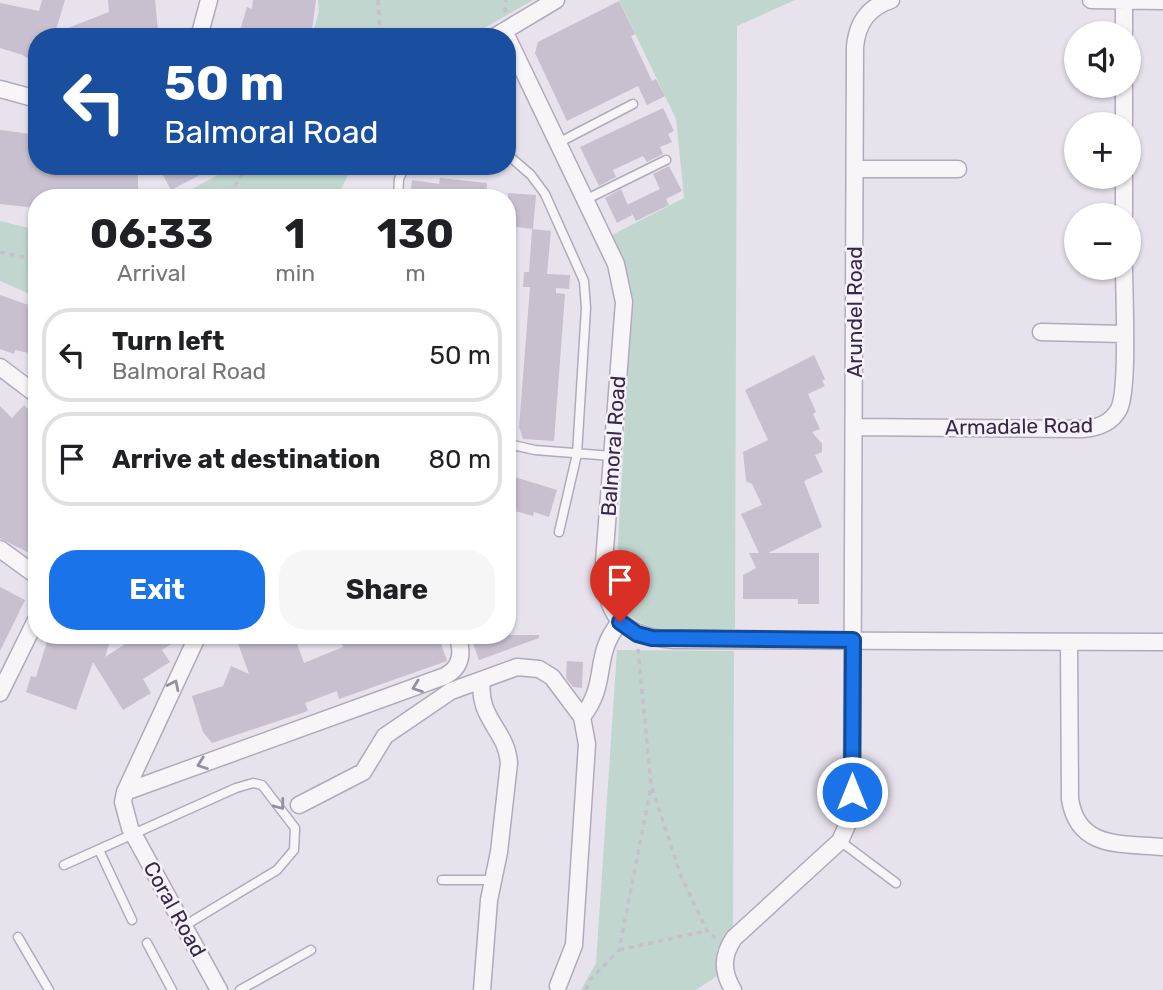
<!DOCTYPE html>
<html lang="en">
<head>
<meta charset="utf-8">
<style>
	body { margin:0; font-family:Rubik,sans-serif; background:#f6f6f6; color:#202124; height:100vh; display:flex; flex-direction:column; font-size:26px; white-space:nowrap }
	* { box-sizing:border-box; margin:0 }
	p { font-size:23px; color:#757577 }
	.icon { flex:none; width:38px; height:38px; fill:none; stroke:currentColor; stroke-width:2; stroke-linecap:round; stroke-linejoin:round }
	.map { position:relative; flex:1; overflow:hidden }
	.drawer { position:absolute; left:28px; top:189px; width:488px; height:455px; display:flex; flex-direction:column; background:#fff; border-radius:28px; box-shadow:0 2px 5px #0004 }
	.drawer>* { flex:none }
	.hud { position:absolute; left:28px; top:28px; width:488px; height:147px; border-radius:28px; box-shadow:0 2px 5px #0004; background:#1a4fa0; color:#fff; overflow:hidden }
	.fabs { position:absolute; left:1064px; top:21px; display:grid; gap:14px }
	.fabs a { display:grid; place-items:center; width:77px; height:77px; border-radius:50%; background:#fff; box-shadow:0 2px 5px #0004; font-size:35px }
	.pin { position:absolute; display:grid; place-items:center; width:60px; height:60px; color:#fff; margin:-72px -30px; border-radius:50% 50% 50% 0; rotate:-45deg; box-shadow:0 0 7px #0007 }
	.pin .icon { rotate:45deg }
	.me { position:absolute; width:77px; margin:-38px; rotate:0deg; stroke-linejoin:round; filter:drop-shadow(0 0 5px #0008) }
	.turn { display:flex; align-items:center; gap:24px; height:147px; padding:0 21px; font-size:32px }
	.turn .icon { width:91px; height:91px; stroke-width:2.5 }
	.turn b { display:block; font-size:49px; line-height:60px }
	.eta { display:flex; justify-content:space-evenly; align-items:center; height:119px; text-align:center }
	.eta b { font-size:42px; font-weight:700; line-height:49px }
	.button { display:flex; gap:14px; margin-top:auto; padding:14px 21px }
	.button a { flex:1; height:80px; border-radius:28px; background:#1a73e8; color:#fff; font-size:28px; font-weight:700; line-height:80px; text-align:center }
	.button a+a { background:#f6f6f6; color:#202124 }
	ul { padding:0; list-style:none }
	li { display:flex; align-items:center; gap:21px; height:94px; margin:0 14px 10px; padding:0 7px; border:4px solid #e0e0e0; border-radius:28px }
	li div { flex:1 }
	li b { display:block; font-size:26px }
	li em { font-style:normal }
	.map>svg:first-child { display:block }
	.green { fill:#c2d6d0 }
	.building { fill:#c8bfcf }
	.lines { fill:none; stroke-linecap:round; stroke-linejoin:round }
	.lane-casing { stroke:#b2aaba; stroke-width:11 }
	.street-casing { stroke:#b2aaba; stroke-width:19 }
	.path { stroke:#c6c0ca; stroke-width:3.5; stroke-dasharray:5 5; stroke-linecap:butt }
	.lane { stroke:#f8f5f9; stroke-width:8 }
	.street { stroke:#f8f5f9; stroke-width:16 }
	.oneway { stroke:#988e9f }
	.route-casing { stroke:#114b97; stroke-width:18 }
	.route { stroke:#1a73e8; stroke-width:12 }
	.labels { text-anchor:middle; dominant-baseline:central; stroke-width:5; stroke-linejoin:round; paint-order:stroke }
	.street-label { font-size:21px; fill:#382845; stroke:#f5f2f9 }
</style>
</head>
<body>
<div class="map">
<svg width="1163" height="990" viewBox="0 0 1163 990">
	<rect width="100%" height="100%" fill="#e7e2ec"/>
	<!-- green -->
	<path class="green" d="M318 0H533L469 37H312L319 11Z
		M619 0H795L737 26 735 629C693 629 633 642 615 594L632 299 625 265 612 235 684 198 676 119Z
		M234 166H352L337 198H176Z
		M0 221 37 230V297L0 281Z
		M617 650 734 651 733 930 717 950V976L696 990H581L596 963Z"/>
	<!-- building -->
	<path class="building" d="M42 0H65L55 33 109 12 108 0H155L158 30 115 37H37V65L23 55 0 48V3L39 11Z
		M253 0H316L311 37H238L247 7 252 9Z
		M619 1 635 34 631 36 652 81 656 79 665 96 647 105 638 86 567 121 535 53 538 42Z
		M663 108 674 131 668 134 672 142 660 147 663 154 647 162 643 156 613 170 616 177 599 186 580 147Z
		M0 130 31 134 37 140V166H138V196L37 198V208L0 204Z
		M158 166H217L171 190Z
		M669 166 682 191 666 199 669 205 636 221 627 205 660 189 653 174Z
		M440 178 487 183 486 198H410L412 180 439 184Z
		M621 189 632 215 617 223 605 198Z
		M508 193 536 195 533 229 508 226Z
		M532 229 551 231 547 274 570 275 569 289 556 288V293L565 294 554 441 523 439 519 427 530 287H523L524 272H529Z
		M0 295 37 308V350L31 348 29 353 15 350 14 354 0 349Z
		M814 355 825 379 822 381 825 386 808 394 816 412 813 414 820 429 812 432 822 444V452L815 455 823 472 804 481 822 527 768 553H819V604H798V599H743V575L756 568 749 553H759L741 514 762 505 752 484 746 481 743 452 768 440 745 390Z
		M24 405 36 417 31 422 37 428V544L31 554 0 538V406L12 418Z
		M508 475 557 490 549 517 534 512 533 516 508 509Z
		M0 587 25 600 0 651Z
		M49 635H112L105 657 139 635H185L162 650 170 662 143 679 151 693 123 710 93 662 76 710 26 692 31 676 36 677Z
		M235 635H294L304 663 343 647 339 635H438L447 661 339 699 337 691 305 703 308 711 212 743 203 732 192 696 223 686 231 666 249 674Z
		M470 635H539V638L479 660Z
		M567 661 583 662 582 688 573 687 566 678Z"/>
	<g class="lines">
		<defs>
			<path id="lane" d="M558 143 633 104
				M508 155 531 175 545 194 584 281 586 308 577 454 559 532
				M398 198 399 179 405 166
				M585 200 666 160
				M508 444 535 450 612 456
				M840 841 896 883
				M99 850 132 920
				M64 865 236 788 253 783 262 785 295 828 294 850 277 870 184 926
				M442 880H494
				M18 937 49 990
				M147 943 172 990
				M240 990 311 950"/>
			<path id="street" d="M1091 0 1163 1
				M1124 33V0
				M199 37 209 0
				M494 37 556 0
				M508 39 616 264 624 302 604 562C604 615 620 636 674 640L1163 642
				M0 89 37 99
				M1124 124V86
				M855 169H958
				M1124 215V177
				M1041 332 1124 334
				M0 367 37 395
				M854 427 1082 429C1097 428 1111 424 1119 409 1129 389 1124 295 1124 268
				M0 549 37 576
				M198 635 125 792 123 802 130 828 219 990
				M1069 642 1070 799C1078 850 1122 843 1163 847
				M482 680C477 719 507 730 509 763L499 852 489 900 482 990
				M0 693 37 618
				M582 717C610 681 591 657 620 622
				M125 792 445 676C462 667 463 652 457 635
				M299 805 363 772 385 736 451 691 517 667 539 669 552 677 582 717 587 744 574 945 558 986
				M733 990C722 971 722 956 734 938L840 841 852 814 855 47C857 24 868 7 891 0"/>
		</defs>
		<!-- lane casing -->
		<use href="#lane" class="lane-casing"/>
		<!-- street casing -->
		<use href="#street" class="street-casing"/>
		<!-- path -->
		<path class="path" d="M378 0 380 32 393 37
			M505 12 506 0
			M219 198 233 189 247 166
			M0 252 37 260
			M638 649 651 785 681 876 707 931 715 938
			M619 950 706 931
			M586 990 590 980 619 950 651 787"/>
		<!-- lane -->
		<use href="#lane" class="lane"/>
		<!-- street -->
		<use href="#street" class="street"/>
	</g>
	<!-- one-way arrows -->
	<defs><path id="oneway-chevron" d="M-2-3.5L2.5 0L-2 3.5" fill="none" stroke-width="1.6" stroke-linecap="round" stroke-linejoin="round" transform="scale(1.75)"/></defs>
	<g class="oneway">
		<use href="#oneway-chevron" transform="translate(174 685) rotate(-64)"/>
		<use href="#oneway-chevron" transform="translate(417 687) rotate(160)"/>
		<use href="#oneway-chevron" transform="translate(202 764) rotate(160)"/>
		<use href="#oneway-chevron" transform="translate(280 805) rotate(53)"/>
	</g>
	<g class="lines">
		<defs>
			<path id="route" d="M620 622 637 634 652 638 853 640 852 792"/>
		</defs>
		<!-- route casing -->
		<use href="#route" class="route-casing"/>
		<!-- route -->
		<use href="#route" class="route"/>
	</g>
	<g class="labels">
		<!-- street labels -->
		<g class="street-label">
			<text transform="translate(854 312) rotate(-90)">Arundel Road</text>
			<text transform="translate(1019 426) rotate(-1)">Armadale Road</text>
			<text transform="translate(613 446) rotate(-86)">Balmoral Road</text>
			<text transform="translate(175 909) rotate(61)">Coral Road</text>
		</g>
	</g>
</svg>
<div class="fabs">
<a><svg class="icon" aria-label="sound" viewBox="0 0 24 24"><path d="M4 9h4l5-4v14l-5-4H4zM17 9q2 3 0 6"/></svg></a>
<a>+</a>
<a>−</a>
</div>
<div class="pin" style="left:620px;top:622px;background:#d93025"><svg class="icon" aria-label="arrive" viewBox="0 0 24 24"><path d="M6 21V4h12l-3 4 3 4H6"/></svg></div>
<svg class="me" style="left:852px;top:792px" viewBox="-20 -20 40 40"><circle r="17" fill="#1a73e8" stroke="#fff" stroke-width="3"/><path d="M0-11L8 9 0 5-8 9z" fill="#fff"/></svg>
<div class="hud">
<div class="turn"><svg class="icon" aria-label="left" viewBox="0 0 24 24"><path d="M17 20v-9H6M10 6l-5 5 5 5"/></svg><div><b>50 m</b>Balmoral Road</div></div>
</div>
<section class="drawer">
<div class="eta">
<div><b>06:33</b><p>Arrival</p></div>
<div><b>1</b><p>min</p></div>
<div><b>130</b><p>m</p></div>
</div>
<ul>
<li><svg class="icon" aria-label="left" viewBox="0 0 24 24"><path d="M17 20v-9H6M10 6l-5 5 5 5"/></svg><div><b>Turn left</b><p>Balmoral Road</p></div><em>50 m</em></li>
<li><svg class="icon" aria-label="arrive" viewBox="0 0 24 24"><path d="M6 21V4h12l-3 4 3 4H6"/></svg><div><b>Arrive at destination</b></div><em>80 m</em></li>
</ul>
<div class="button"><a>Exit</a><a>Share</a></div>
</section>
</div>
</body>
</html>
